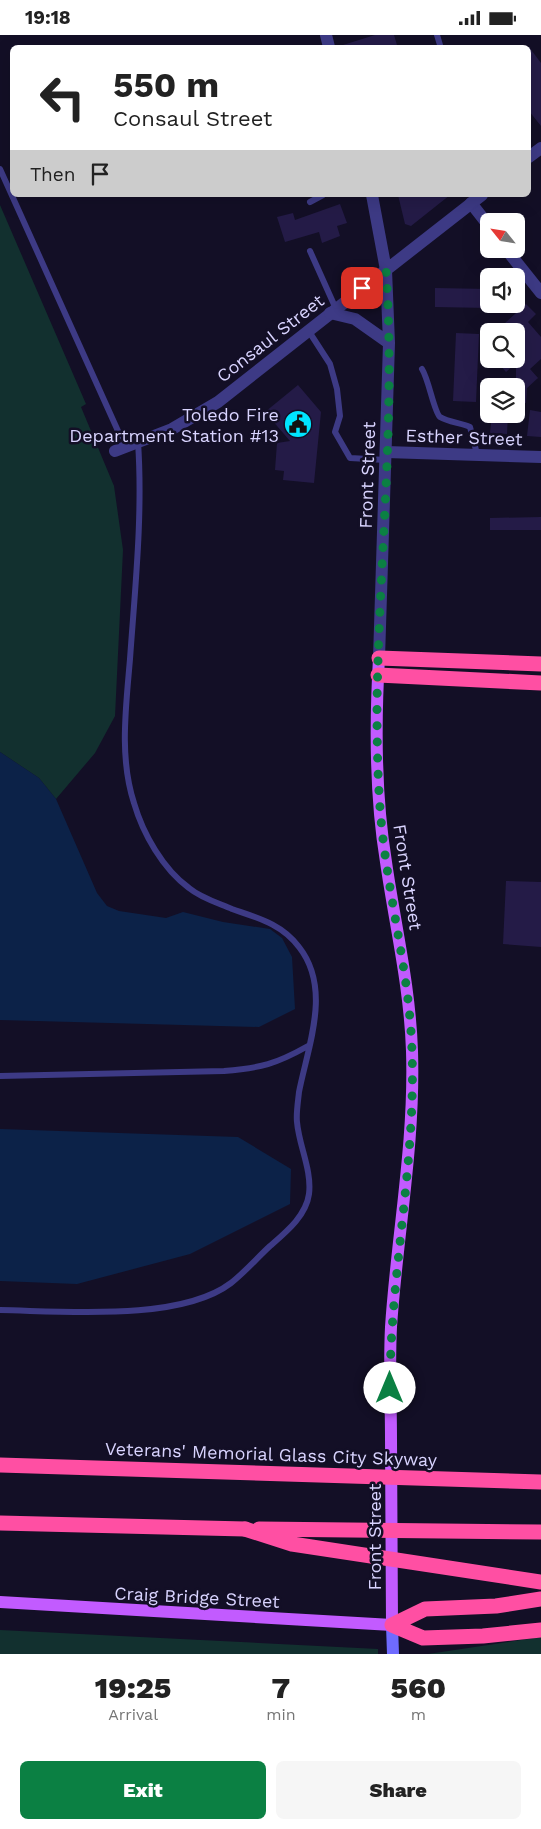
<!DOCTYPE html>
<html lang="en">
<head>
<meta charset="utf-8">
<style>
	body { margin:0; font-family:"Work Sans",sans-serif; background:#f6f6f6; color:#222; height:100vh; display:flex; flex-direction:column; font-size:19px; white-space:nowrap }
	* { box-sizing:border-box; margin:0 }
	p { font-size:16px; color:#767676 }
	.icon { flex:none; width:28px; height:28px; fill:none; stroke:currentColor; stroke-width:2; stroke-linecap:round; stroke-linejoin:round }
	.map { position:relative; height:1619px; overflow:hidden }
	.side { display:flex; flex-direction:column; background:#fff; flex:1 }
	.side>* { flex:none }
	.hud { position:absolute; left:10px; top:10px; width:521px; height:152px; border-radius:8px; box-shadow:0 5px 20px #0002; background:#fff; color:#222; overflow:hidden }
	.needle { width:32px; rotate:300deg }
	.fabs { position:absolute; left:480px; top:178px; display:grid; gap:10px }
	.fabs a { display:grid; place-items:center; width:45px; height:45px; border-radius:8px; background:#fff; box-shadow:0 5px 20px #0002; font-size:25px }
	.pin { position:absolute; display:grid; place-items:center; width:42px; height:42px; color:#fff; margin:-21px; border-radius:10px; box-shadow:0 2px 8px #0006 }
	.me { position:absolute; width:55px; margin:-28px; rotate:0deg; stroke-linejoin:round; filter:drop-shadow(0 0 4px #0008) }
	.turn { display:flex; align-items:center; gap:18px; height:105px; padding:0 20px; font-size:22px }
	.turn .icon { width:65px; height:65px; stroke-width:2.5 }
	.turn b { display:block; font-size:35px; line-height:42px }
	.then { display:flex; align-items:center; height:48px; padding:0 20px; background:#0003; gap:10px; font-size:19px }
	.eta { display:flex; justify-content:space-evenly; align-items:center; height:85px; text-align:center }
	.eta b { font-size:30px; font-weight:800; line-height:35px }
	.primary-button { display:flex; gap:10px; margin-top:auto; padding:10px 20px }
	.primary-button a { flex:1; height:58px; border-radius:8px; background:#0b8043; color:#fff; font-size:20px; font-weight:800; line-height:58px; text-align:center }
	.primary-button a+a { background:#f6f6f6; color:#222 }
	.status { display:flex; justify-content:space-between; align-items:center; height:35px; padding:0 25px; background:#fff; direction:ltr }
	.status svg { height:14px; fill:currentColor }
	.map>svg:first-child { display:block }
	.green { fill:#12302f }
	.water { fill:#0c2248 }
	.building { fill:#241b47 }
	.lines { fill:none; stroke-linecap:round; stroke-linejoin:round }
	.service { stroke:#3d3a85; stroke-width:6 }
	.minor { stroke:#3d3a85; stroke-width:12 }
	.tertiary { stroke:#3d3a85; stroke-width:12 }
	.secondary { stroke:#6f6bff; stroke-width:12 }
	.primary { stroke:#c25bff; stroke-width:12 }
	.motorway { stroke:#ff4fa3; stroke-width:15 }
	.motorway-bridge { stroke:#ff4fa3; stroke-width:15 }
	.route { stroke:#0b8043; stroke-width:9; stroke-dasharray:0 16.2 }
	.labels { text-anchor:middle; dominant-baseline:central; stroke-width:5; stroke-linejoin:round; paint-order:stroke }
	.street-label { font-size:18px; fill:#d9d4ff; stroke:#130f26 }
	.poi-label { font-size:18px; fill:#d9d4ff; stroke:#130f26; text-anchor:end }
</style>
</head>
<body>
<div class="status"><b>19:18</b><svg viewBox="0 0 49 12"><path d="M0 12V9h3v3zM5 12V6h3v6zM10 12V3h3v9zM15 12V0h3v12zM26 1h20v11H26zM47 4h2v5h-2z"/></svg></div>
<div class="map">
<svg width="541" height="1619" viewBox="0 0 541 1619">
	<rect width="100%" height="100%" fill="#130f26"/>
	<!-- green -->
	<path class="green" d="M0 170 86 369 81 372 114 451 123 515 115 681 95 718 56 764 39 743 0 717Z
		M0 1595 378 1614V1619H0Z
		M541 1602V1619H428Z"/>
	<!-- water -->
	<path class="water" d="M0 717 39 743 56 764 97 858 107 871 119 876 166 883 183 877 223 887 270 894 282 903 292 922 295 974 259 992 0 985Z
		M0 1094 238 1102 291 1134 290 1169 190 1219 77 1249 0 1246Z"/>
	<!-- building -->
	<path class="building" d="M375 0H394L397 10 391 12H343V10Z
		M529 12 541 28V91L529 76Z
		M398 160H450L411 191 405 189Z
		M340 169 347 188 337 191 340 201 322 208 319 197 285 207 277 182 293 178 295 185Z
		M435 253 489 254V273L435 272Z
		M526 269 536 279 528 287 541 302V324L530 334 538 343 527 353 526 368 516 367V328L506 337 495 324H516V296H513L505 288Z
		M456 298 479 299 476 367 453 366Z
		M298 350 321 377 314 448 283 445 284 436 275 435 277 408 290 406 265 377Z
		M530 375 541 377V402L527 401Z
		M492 379H508L507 399 490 398Z
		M541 482V495H490V483Z
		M506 846 541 847V912L503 909Z"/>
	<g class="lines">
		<!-- service -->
		<path class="service" d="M437 0 440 10
			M0 134 118 396 129 410
			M310 167 323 160
			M310 216 336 274
			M308 295 330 329 337 354 340 381 335 397 350 423 386 425
			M422 334C429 345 434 377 440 382 448 387 461 388 470 392L477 419
			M0 1041 224 1036C261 1033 276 1029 308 1011
			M0 1275C62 1276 180 1287 231 1248 245 1237 257 1223 270 1211 286 1197 306 1181 309 1159 312 1135 299 1111 297 1087 296 1078 298 1067 299 1057 308 1011 332 954 299 912 282 889 258 883 232 874 218 868 201 863 189 853 163 834 143 799 134 768 119 722 126 672 130 624 135 553 143 479 138 407"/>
		<!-- minor -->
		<path class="minor" d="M471 168 489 191
			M506 214 541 258
			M115 416 172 394 218 367 386 235
			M386 417 541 422"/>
		<!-- tertiary -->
		<path class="tertiary" d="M326 0 329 12
			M529 122 541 113
			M372 160 386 235 389 308 379 623
			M386 235 482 160
			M330 278 355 284 389 308"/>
		<!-- secondary -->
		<path class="secondary" d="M392 1590 393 1619"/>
		<!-- primary -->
		<path class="primary" d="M0 1567 392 1590C392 1528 391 1466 391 1404 391 1367 389 1330 391 1292 397 1200 415 1109 412 1016 410 952 395 890 386 827 375 760 375 691 379 623"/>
		<!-- motorway -->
		<path class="motorway" d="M379 623 541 629
			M378 640 541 648
			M0 1488 245 1494
			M392 1590 425 1574 496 1571 541 1564
			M392 1590 423 1603 483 1601 541 1595"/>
		<!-- motorway-bridge -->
		<path class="motorway-bridge" d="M0 1430 541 1447
			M245 1494 292 1509 541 1547
			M259 1494 541 1497"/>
	</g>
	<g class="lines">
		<!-- route -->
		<path class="route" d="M362 253 386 235C396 379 379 524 377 669 377 721 378 774 386 826 395 890 410 951 412 1016 416 1129 390 1240 390 1353"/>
	</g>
	<!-- icons -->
	<defs>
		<symbol id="civic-disc" viewBox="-11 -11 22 22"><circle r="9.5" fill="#00e5ff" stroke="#130f26"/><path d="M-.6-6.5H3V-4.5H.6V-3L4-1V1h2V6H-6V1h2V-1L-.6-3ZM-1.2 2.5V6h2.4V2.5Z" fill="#111"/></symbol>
	</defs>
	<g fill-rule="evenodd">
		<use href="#civic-disc" x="282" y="373" width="32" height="32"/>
	</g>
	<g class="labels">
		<!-- street labels -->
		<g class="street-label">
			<text transform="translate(270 303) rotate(-38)">Consaul Street</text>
			<text transform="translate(464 402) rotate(2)">Esther Street</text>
			<text transform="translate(367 440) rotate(-88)">Front Street</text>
			<text transform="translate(408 842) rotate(81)">Front Street</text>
			<text transform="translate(271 1419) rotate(2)">Veterans' Memorial Glass City Skyway</text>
			<text transform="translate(374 1502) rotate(-90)">Front Street</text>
			<text transform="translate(197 1562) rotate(3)">Craig Bridge Street</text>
		</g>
		<!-- poi labels -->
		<g class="poi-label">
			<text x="279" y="379">Toledo Fire<tspan x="279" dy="21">Department Station #13</tspan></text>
		</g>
	</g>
</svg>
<div class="fabs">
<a><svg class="needle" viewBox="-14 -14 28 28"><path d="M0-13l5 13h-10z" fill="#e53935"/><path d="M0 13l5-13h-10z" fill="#767676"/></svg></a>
<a><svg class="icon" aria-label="sound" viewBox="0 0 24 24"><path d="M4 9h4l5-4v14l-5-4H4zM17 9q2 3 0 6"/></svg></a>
<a><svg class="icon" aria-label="search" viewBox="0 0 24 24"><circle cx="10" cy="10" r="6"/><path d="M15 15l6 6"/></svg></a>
<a><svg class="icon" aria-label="layers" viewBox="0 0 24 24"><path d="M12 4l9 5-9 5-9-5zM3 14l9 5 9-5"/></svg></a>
</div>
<div class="pin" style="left:362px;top:253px;background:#d93025"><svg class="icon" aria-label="arrive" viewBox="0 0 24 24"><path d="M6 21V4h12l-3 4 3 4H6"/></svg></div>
<svg class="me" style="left:390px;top:1353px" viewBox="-20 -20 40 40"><circle r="19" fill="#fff"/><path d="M0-13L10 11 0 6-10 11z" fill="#0b8043"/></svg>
<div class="hud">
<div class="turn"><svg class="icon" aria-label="left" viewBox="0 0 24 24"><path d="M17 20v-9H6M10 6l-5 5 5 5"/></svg><div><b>550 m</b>Consaul Street</div></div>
<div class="then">Then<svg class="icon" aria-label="arrive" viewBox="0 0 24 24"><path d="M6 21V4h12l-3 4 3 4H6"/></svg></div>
</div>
</div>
<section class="side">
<div class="eta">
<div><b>19:25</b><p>Arrival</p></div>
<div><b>7</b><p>min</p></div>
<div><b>560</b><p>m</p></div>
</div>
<div class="primary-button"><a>Exit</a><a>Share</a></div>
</section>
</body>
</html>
